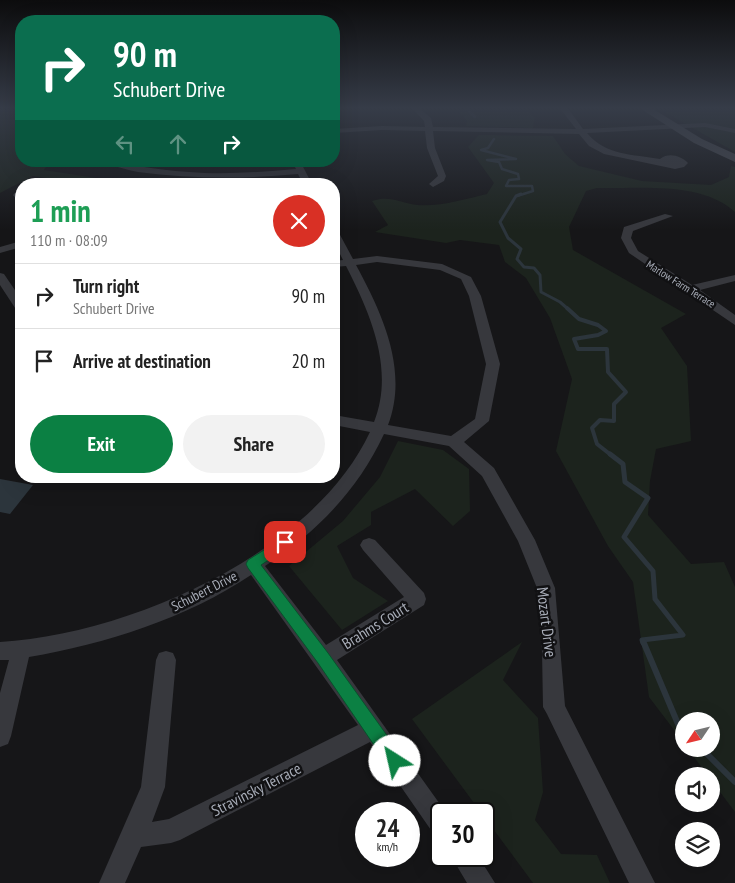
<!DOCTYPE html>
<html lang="en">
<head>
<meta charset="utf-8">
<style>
	body { margin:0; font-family:"PT Sans Narrow",sans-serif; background:#f2f2f2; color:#222; height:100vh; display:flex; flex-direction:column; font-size:19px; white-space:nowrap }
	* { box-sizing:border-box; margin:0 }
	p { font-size:16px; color:#767676 }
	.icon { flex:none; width:28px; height:28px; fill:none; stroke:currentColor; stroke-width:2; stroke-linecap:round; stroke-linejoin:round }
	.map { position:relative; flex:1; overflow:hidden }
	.panel { position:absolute; left:15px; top:178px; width:325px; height:305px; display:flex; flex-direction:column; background:#fff; border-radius:20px; box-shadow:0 5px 20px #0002 }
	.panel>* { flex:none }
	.guide { position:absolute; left:15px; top:15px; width:325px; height:152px; border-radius:20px; box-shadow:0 5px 20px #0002; background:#0b6e4f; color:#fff; overflow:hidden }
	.needle { width:32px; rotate:235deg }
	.controls { position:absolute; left:675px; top:712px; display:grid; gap:10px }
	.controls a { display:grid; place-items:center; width:45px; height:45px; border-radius:50%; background:#fff; box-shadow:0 5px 20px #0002; font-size:25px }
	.speed { position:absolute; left:355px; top:802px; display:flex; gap:10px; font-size:25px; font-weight:700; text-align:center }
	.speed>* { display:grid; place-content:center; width:65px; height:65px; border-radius:50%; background:#fff; box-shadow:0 5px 20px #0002; line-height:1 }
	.speed small { font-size:12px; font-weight:400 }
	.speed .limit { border:2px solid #111; border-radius:8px; background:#fff; color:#111 }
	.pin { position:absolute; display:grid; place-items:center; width:42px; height:42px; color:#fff; margin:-21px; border-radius:10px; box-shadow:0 2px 8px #0006 }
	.me { position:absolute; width:55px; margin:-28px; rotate:325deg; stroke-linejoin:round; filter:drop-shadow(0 0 4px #0008) }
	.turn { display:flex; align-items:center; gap:18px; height:105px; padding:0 15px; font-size:22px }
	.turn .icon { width:65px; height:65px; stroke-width:2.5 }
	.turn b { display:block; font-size:35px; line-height:42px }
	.lanes { display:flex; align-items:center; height:48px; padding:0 15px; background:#0003; justify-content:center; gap:25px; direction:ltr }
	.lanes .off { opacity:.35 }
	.round { display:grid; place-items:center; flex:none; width:52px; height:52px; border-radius:26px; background:#f2f2f2 }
	.headline { display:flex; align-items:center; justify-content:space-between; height:85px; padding:0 15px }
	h1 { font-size:30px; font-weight:700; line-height:38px; color:#1e9e55 }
	.button { display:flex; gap:10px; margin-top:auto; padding:10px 15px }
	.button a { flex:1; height:58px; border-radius:30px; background:#0b8043; color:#fff; font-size:20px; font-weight:700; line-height:58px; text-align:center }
	.button a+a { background:#f2f2f2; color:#222 }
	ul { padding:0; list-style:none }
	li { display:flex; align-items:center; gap:15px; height:65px; padding:0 15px; border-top:1px solid #e0e0e0 }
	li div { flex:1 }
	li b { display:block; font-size:19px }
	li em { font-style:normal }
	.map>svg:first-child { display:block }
	.green { fill:#1c231d }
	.water { fill:#2c353c }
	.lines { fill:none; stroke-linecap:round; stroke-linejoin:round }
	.stream-far4 { stroke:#2c353c; stroke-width:2.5 }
	.stream-far3 { stroke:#2c353c; stroke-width:3 }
	.stream-far2 { stroke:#2c353c; stroke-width:4 }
	.stream-far1 { stroke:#2c353c; stroke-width:5 }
	.stream { stroke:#2c353c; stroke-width:6 }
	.street { fill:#37383d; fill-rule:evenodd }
	.secondary { fill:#45474d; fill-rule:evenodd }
	.route { fill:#0b8043; stroke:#07532c }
	.labels { text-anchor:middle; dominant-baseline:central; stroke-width:5; stroke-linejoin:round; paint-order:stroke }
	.far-street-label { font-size:11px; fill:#a8adb8; stroke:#111113 }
	.street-label { font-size:14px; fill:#a8adb8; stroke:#111113 }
	.near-street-label { font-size:16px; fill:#a8adb8; stroke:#111113 }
</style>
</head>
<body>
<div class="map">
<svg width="735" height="883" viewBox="0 0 735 883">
	<rect width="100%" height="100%" fill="#161618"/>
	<!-- green -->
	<path class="green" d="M0 107H21V161H50L44 170 109 180 105 184H87L33 176 0 193Z
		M450 107H524L535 118 533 128 466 126 467 121 458 110Z
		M656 107H735V152Z
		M479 135 553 136 565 154 579 166 642 181 711 185 729 177 731 166 735 167V212C701 181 641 189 597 188L586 191 569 227 573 250 686 314 661 328 687 366 691 441 656 449 650 481 648 515 691 564 724 562 735 587V812L711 780V776H708L688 749H711V721H684V743L649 697 633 582 608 546 556 451 572 379 550 318 526 278 505 262 499 245 460 240 446 243 375 232 388 225 372 201C391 195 399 203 417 205 440 207 465 199 487 194L494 183 468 147Z
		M398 441 443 450 469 469 470 511 453 526 415 489 371 512V525L337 546 353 578 388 601 342 630 289 566 343 521 380 477Z
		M522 642 503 680 538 718 543 792 535 820 561 854 597 855 610 883H533L412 719Z"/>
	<!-- water -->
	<path class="water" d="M0 479 33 485 10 514 0 512Z"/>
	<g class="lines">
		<!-- stream-far4 -->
		<path class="stream-far4" d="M465 107 475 117
			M494 139 488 148 481 150 516 159 487 160 499 162 502 169 518 174 519 179 509 180 506 186H532L533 191 517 196"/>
		<!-- stream-far3 -->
		<path class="stream-far3" d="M521 194 516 196 500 222 508 238 521 249 517 259 524 267 534 268 540 275 541 292 560 302 568 309"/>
		<!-- stream-far2 -->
		<path class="stream-far2" d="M567 308 579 319 598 325 606 331 598 335 574 339 578 349H607L608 372 626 392 614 404V421L600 420 592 428 597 444 611 455"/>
		<!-- stream-far1 -->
		<path class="stream-far1" d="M610 454 623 464 625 482 648 498 624 537 653 571 655 599 683 635 642 640 643 643"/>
		<!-- stream -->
		<path class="stream" d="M643 641 678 724 684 730
			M702 749 735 782"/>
		<!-- street -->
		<path class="street" d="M411 107H418L431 118 433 127 576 129 559 107H567L583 129 705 123 735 129V133L705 127 587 133C606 156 633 154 660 159 669 152 681 156 688 163L684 167 675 169 604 154 589 146 579 134 433 131 435 148 446 176 444 181 433 187 429 184 438 176 427 148 425 131 382 130 334 133V129L382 126 425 127 424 121Z
			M83 161C119 161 153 170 189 172 224 175 261 172 296 169L293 163 300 161 312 184H303L298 174C245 179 192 179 138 172 127 170 116 166 105 164 98 163 89 165 83 161Z
			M15 193H21V202L18 201 13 195Z
			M665 214 673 216 633 231 631 238 638 251 692 285 735 275V281L700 290 735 315V325L629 253 621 238 624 227Z
			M334 230 339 233 353 259 377 256 442 264 471 277 481 296 500 364 489 421 464 442 494 468 535 540 555 588 565 706 655 883H629L547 714 543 707 542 651 537 588 518 541 482 476 449 446 384 434C358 490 316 533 265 566L326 645 404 597 363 550 360 545 363 540 369 538 375 540 424 593 426 599 424 605 337 660 447 814H441V837L433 833 370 742 180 840 171 843 141 847 125 883H99L141 787 156 660 159 653 166 651 173 653 176 660 165 787 152 822 169 819 358 725 251 575C187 618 105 644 29 657L11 736 8 744 0 747V693L9 660H0V642C129 634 313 554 370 432L334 425V415L374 422C395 369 370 313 346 266L334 267V261L343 260 334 242ZM377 262 440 270 461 279 469 296 486 364 475 419 451 436 388 425C409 370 382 313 356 265Z
			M21 241V247L0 253V247Z
			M0 273 4 274 21 299V312L17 311 0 285Z
			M451 856H478L495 883H467Z"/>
		<!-- secondary -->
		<path class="secondary" d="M638 107H650L702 139 735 154V162L694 143Z"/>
	</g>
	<!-- sky -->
	<linearGradient id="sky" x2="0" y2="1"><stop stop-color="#0c0c0d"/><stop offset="0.47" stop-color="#363c48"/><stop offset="1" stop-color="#363c48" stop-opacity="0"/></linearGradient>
	<rect width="735" height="230" fill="url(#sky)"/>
	<!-- route -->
	<path class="route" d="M285 537 291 542 290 546 261 565 328 653 401 755 404 761 401 767 395 769 389 767 318 663 248 568 246 564 248 560Z"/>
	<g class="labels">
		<!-- far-street labels -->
		<g class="far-street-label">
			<text transform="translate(681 284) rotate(32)">Marlow Farm Terrace</text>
		</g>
		<!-- street labels -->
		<g class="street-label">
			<text transform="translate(204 591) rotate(-27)">Schubert Drive</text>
		</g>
		<!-- near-street labels -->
		<g class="near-street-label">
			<text transform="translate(547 622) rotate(83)">Mozart Drive</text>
			<text transform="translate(375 625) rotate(-32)">Brahms Court</text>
			<text transform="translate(256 789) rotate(-27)">Stravinsky Terrace</text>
		</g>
	</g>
</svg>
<div class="controls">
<a><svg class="needle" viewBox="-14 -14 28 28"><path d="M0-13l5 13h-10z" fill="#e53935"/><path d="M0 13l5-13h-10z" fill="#767676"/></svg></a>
<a><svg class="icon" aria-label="sound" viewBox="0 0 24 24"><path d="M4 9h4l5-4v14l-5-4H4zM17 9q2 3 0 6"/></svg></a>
<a><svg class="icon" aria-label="layers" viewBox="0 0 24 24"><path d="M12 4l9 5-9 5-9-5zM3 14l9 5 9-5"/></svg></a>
</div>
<div class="speed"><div>24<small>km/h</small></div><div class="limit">30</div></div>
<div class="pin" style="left:285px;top:542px;background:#d93025"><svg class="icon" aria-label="arrive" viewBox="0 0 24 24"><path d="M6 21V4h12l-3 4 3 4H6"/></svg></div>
<svg class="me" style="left:395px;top:761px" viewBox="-20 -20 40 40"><circle r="19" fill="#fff"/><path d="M0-13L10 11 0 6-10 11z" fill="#0b8043"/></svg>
<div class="guide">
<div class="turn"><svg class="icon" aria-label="right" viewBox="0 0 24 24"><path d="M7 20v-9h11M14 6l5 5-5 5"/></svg><div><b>90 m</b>Schubert Drive</div></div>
<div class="lanes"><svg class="icon off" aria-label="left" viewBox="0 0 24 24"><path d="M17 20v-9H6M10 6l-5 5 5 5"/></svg><svg class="icon off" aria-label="ahead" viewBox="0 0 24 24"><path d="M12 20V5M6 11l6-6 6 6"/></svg><svg class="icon" aria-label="right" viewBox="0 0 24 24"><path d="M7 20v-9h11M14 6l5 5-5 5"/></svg></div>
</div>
<section class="panel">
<div class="headline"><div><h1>1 min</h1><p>110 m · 08:09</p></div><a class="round" style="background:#d93025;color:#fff"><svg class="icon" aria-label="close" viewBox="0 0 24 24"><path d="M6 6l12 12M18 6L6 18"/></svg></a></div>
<ul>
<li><svg class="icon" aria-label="right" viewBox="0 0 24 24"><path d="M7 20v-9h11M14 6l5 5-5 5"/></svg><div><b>Turn right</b><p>Schubert Drive</p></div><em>90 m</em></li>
<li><svg class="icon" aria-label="arrive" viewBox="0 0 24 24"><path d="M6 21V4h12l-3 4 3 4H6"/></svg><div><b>Arrive at destination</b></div><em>20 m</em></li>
</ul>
<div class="button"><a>Exit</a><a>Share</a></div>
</section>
</div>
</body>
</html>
